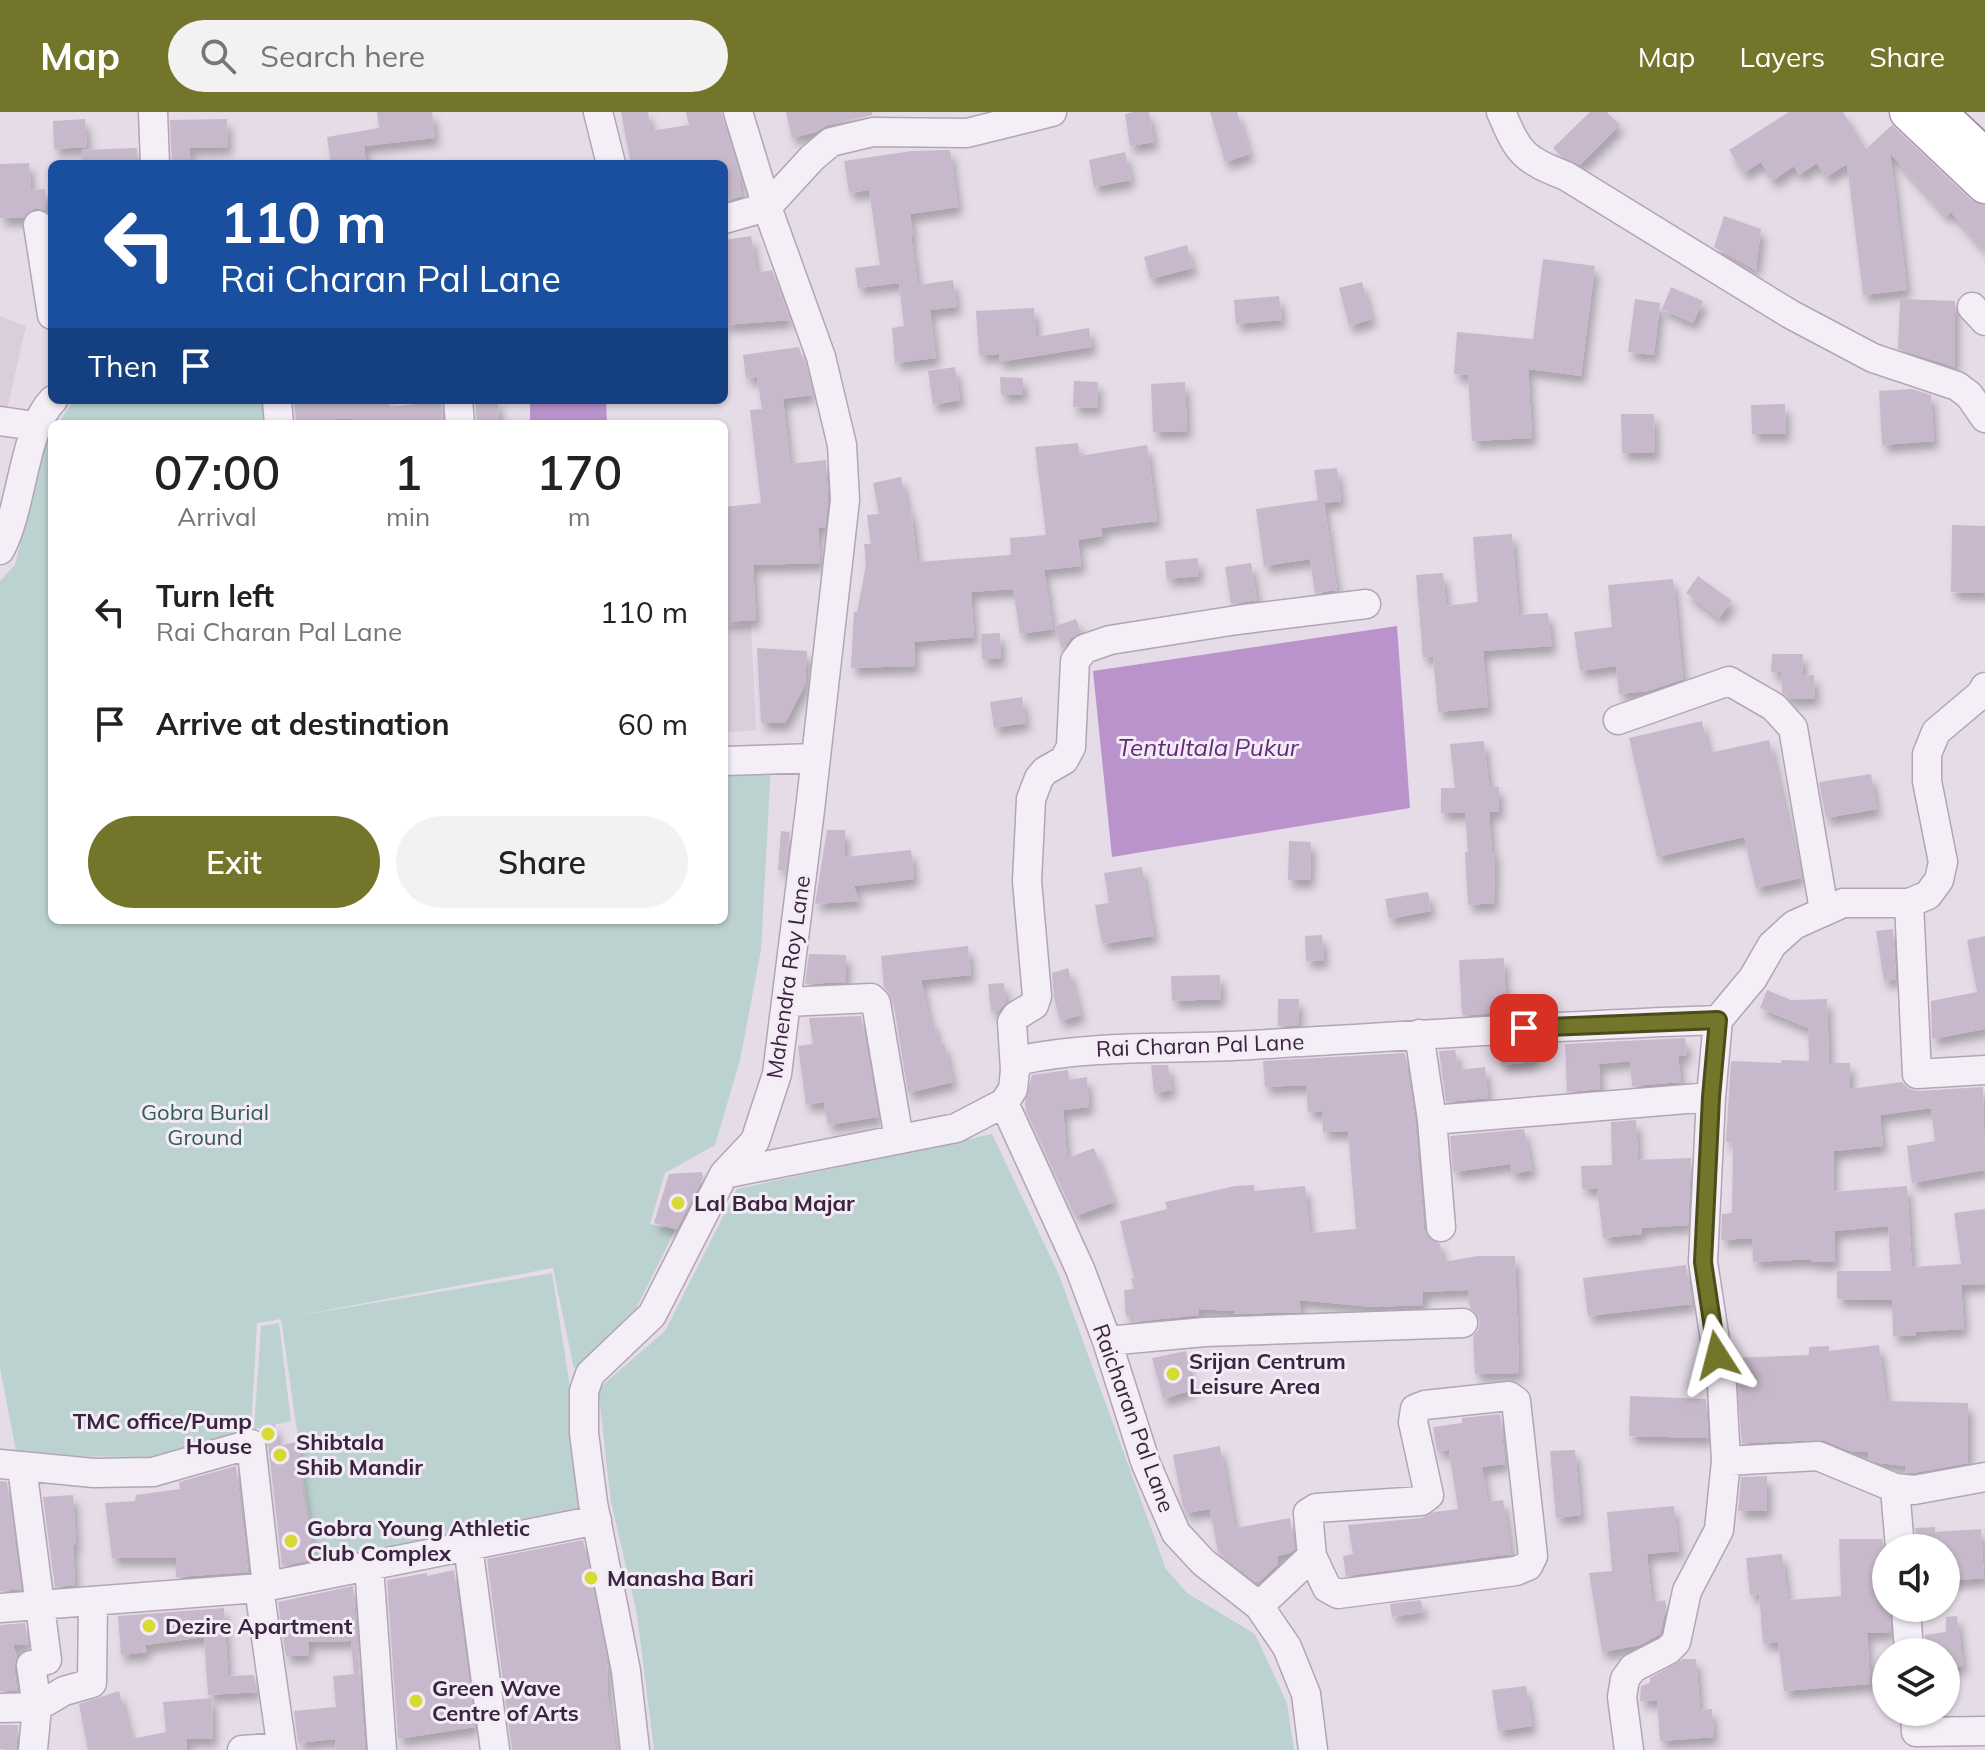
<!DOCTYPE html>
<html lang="en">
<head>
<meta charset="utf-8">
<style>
	body { margin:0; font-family:Mulish,sans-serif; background:#f2f2f2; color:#222; height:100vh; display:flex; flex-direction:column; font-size:30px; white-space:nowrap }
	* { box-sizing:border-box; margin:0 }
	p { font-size:26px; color:#767676 }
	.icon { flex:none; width:44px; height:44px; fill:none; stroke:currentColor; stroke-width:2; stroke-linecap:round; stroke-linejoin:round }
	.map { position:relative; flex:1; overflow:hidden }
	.details { position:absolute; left:48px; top:308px; width:680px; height:504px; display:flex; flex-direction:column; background:#fff; border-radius:12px; box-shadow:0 2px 6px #0004 }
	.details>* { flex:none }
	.guide { position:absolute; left:48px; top:48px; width:680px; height:244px; border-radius:12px; box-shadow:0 2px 6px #0004; background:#1a4fa0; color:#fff; overflow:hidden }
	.tools { position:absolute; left:1872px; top:1422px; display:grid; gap:16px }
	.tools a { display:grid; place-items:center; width:88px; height:88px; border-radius:50%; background:#fff; box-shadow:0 2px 6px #0004; font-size:40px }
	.pin { position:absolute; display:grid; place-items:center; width:68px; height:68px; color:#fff; margin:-34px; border-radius:16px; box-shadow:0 4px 12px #0006 }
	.me { position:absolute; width:88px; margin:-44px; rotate:351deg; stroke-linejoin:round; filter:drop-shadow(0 0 6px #0008) }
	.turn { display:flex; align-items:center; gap:28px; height:168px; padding:0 40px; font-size:36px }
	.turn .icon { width:104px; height:104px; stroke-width:2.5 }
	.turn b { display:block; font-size:56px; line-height:68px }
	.then { display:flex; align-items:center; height:76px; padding:0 40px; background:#0003; gap:16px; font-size:30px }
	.eta { display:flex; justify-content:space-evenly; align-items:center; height:136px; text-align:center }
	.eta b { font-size:48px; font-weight:600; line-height:56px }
	.cta { display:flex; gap:16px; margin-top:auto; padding:16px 40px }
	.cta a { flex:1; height:92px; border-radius:48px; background:#73752a; color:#fff; font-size:32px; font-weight:600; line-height:92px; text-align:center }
	.cta a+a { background:#f2f2f2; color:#222 }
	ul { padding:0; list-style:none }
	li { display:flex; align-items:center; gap:24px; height:112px; padding:0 40px }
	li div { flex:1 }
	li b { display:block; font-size:30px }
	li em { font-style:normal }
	header { display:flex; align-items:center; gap:48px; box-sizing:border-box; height:112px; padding:0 40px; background:#73752a; color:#fff }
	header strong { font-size:38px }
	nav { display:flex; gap:44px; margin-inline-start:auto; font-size:28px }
	.search { width:560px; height:72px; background:#f2f2f2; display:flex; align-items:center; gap:20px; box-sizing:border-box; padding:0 28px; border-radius:44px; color:#767676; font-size:30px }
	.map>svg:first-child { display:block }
	.built { fill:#dacedd }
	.green { fill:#bcd2d1 }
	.water { fill:#ba93cc }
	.building { fill:#c7b9cb; filter:url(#shadow) }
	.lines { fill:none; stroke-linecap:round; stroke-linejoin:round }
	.minor-casing { stroke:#b2a5b5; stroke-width:31 }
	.major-casing { stroke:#ae9ab4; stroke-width:39 }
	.highway-casing { stroke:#9982a0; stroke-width:45 }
	.minor { stroke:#f4eff6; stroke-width:28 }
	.major { stroke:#fff; stroke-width:36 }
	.highway { stroke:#fff; stroke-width:42 }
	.route-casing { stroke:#4b4c1b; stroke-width:20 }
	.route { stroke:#73752a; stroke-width:14 }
	.poi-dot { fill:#d7da33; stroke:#f3ebf5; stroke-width:3 }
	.labels { text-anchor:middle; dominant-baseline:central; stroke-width:6; stroke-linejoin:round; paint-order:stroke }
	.street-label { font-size:22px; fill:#3a243f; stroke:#f3ebf5 }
	.park-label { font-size:22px; fill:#305c5b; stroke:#f3ebf5 }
	.poi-label { font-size:22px; font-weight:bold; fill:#3a243f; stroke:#f3ebf5; text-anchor:start }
	.water-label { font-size:24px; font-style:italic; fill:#622b77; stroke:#f3ebf5 }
</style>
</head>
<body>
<header>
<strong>Map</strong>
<div class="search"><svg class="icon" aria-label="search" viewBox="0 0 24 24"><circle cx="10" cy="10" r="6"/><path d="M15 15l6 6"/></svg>Search here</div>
<nav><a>Map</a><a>Layers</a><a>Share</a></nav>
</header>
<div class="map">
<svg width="1985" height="1638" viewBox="0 0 1985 1638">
	<defs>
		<filter id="shadow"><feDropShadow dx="4.5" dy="8" stdDeviation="4" flood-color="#0004"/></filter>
	</defs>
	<rect width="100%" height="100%" fill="#e5dce8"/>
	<!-- built -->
	<path class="built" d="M0 204 26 214 6 302 0 301Z
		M751 513 756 618 724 621V515Z"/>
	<!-- green -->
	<path class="green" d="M74 288H267L269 312H58Z
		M52 322V808H724V656L771 653 761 838 740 948 715 1033 665 1061 650 1112 675 1118 633 1203 574 1257 553 1156 290 1205 552 1161 589 1395 316 1452 281 1207 257 1211 251 1318 152 1345 17 1344 0 1256V469L15 453 44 335Z
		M992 1022 1059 1163 1166 1457 1187 1481 1255 1522 1287 1591 1294 1638H654L637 1502 611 1390 598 1277 665 1219 737 1077Z
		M279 1211 291 1309 254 1317 261 1214Z"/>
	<!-- water -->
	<path class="water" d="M530 288H606L607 312H530Z
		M1397 514 1410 696 1112 745 1093 559Z"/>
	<!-- building -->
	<path class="building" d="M377 0H432L435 26 364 34 366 52H331L327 25 379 16Z
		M621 0H648L651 18H656L689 13 686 0H721L741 68 739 69 742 84 724 89V52H631Z
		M786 0H872V3L827 13 816 20 792 26Z
		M1134 0H1149L1154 30 1130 34 1125 2Z
		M1210 0H1237L1250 42 1225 50Z
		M1590 0H1607L1620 13 1580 53 1561 44 1553 36Z
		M1789 0H1843L1866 37 1892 13 1971 88 1985 93V139L1951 100 1946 104 1890 41 1907 178 1863 183 1847 52 1826 65 1817 51 1799 63 1794 54 1772 69 1761 50 1744 61 1729 38Z
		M85 7 87 35 54 37 53 9Z
		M227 7 228 35 189 36 191 52H172L170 8Z
		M137 36 138 52H82V38Z
		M950 38 958 95 910 102 913 124H911L918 173 953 168 957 195 930 198 936 246 895 251 892 216 904 214 899 171 858 176 855 156 880 153 869 78 849 81 844 49 912 39Z
		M1125 40 1131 68 1094 75 1089 48Z
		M29 51 31 78 45 77 46 98 35 96 23 106H0V52Z
		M1724 104 1761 117 1756 158 1714 135Z
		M751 124 757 161 772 158 790 208 724 213V128Z
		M1187 133 1193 156 1150 167 1144 145Z
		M1543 147 1595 154 1581 264 1528 257 1532 326 1472 329 1468 263 1454 262 1457 220 1533 227Z
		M1362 170 1372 207 1349 214 1339 176Z
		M1671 175 1703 189 1693 211 1662 197Z
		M1279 184 1282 208 1236 212 1234 188Z
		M1635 187 1660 191 1654 243 1628 240Z
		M1900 187 1955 189V255L1898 237Z
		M1034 196 1036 225 1089 216 1092 235 999 250V242L979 243 976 199Z
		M799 235 812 283 783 287 790 352 826 348 828 388 825 415 818 416 820 451 753 453 756 508 724 510V395L761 391 750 298 762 297 757 265 746 266 743 243Z
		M955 255 960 288 933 293 928 259Z
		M1000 265 1023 266V282L1001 283Z
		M1074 269 1098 270 1097 296 1073 295Z
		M1185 270 1187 319 1153 320 1151 272Z
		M1912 277 1931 283 1934 329 1882 333 1879 279Z
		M323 288H389L390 295 441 289 443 312H351V306L296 310 294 290Z
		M475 288H498L499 312H477Z
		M1785 292 1786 322H1752L1751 293Z
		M1621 302H1654L1655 341H1622Z
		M1078 331 1080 344 1147 333 1157 409 1101 416 1102 424 1078 428 1081 454 1044 458 1053 517 1020 522 1013 477 971 480 974 525 914 530 915 554 851 556 854 500H857L866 453 864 432H871L867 403 879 402 873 371 901 365 908 399 911 398 917 450 1011 443 1010 426 1046 423 1035 335Z
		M1337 356 1341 389 1324 391 1337 478 1315 481 1310 447 1264 454 1256 397 1318 388 1314 358Z
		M1952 413 1985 414V481L1951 480Z
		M1512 422 1519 503 1548 501 1552 534 1483 539 1488 595 1438 600 1433 544 1423 546 1416 463 1443 461 1446 494 1478 490 1473 425Z
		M1198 446 1199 464 1167 467 1165 449Z
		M1251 451 1257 488 1231 492 1225 455Z
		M1698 464 1732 489 1719 506 1686 481Z
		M1673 467 1683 567 1648 579 1619 582 1616 554 1580 559 1574 520 1612 515 1608 473Z
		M1076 507 1081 520 1071 526 1062 537 1055 514Z
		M1000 521 1001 547H982L981 522Z
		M757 536 807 539 805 573 785 611H761Z
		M1772 542H1803L1802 564 1814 563 1815 586 1790 587 1782 580 1781 560H1771Z
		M1022 585 1026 611 994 616 990 590Z
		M1702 609 1709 641 1769 628 1801 766 1756 776 1744 725 1657 745 1629 626Z
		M1484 629 1489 675H1499V700H1489L1492 739H1495L1494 791 1468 793 1465 740H1468L1465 701H1441V676H1455L1450 632Z
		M1871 662 1877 697 1826 706 1819 670Z
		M827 718H845V745L911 738 914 767 854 774 859 789 815 792Z
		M781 719 790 720 785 759 778 758Z
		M1289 729 1311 730 1310 768H1288Z
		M1142 755 1154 824 1102 832 1095 793 1109 791 1104 761Z
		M1428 780 1431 799 1389 807 1385 787Z
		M1893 817 1896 867 1884 869 1876 819Z
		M1322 823 1324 848 1306 849 1305 824Z
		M1985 824V917L1932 927 1931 889 1977 880 1967 828Z
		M968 834 971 863 921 868 930 910 933 909 939 932 944 931 953 970 908 981 893 888 884 875 881 844Z
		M809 842 846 843V870L805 872Z
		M1504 846 1506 901 1462 903 1459 848Z
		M1068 856 1081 903 1060 909 1054 885 1052 861Z
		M1220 863 1221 887 1172 889 1171 864Z
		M1004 871 1006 890 999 898 991 899 988 872Z
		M1767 878 1791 888 1827 887 1829 951H1850V977L1902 970 1909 977 1918 979 1983 975 1985 1058 1912 1071 1907 1034 1935 1029 1931 996 1880 1003 1883 1034 1834 1039 1833 1080 1907 1074 1912 1155 1961 1152 1954 1101 1985 1097V1172L1961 1173 1964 1217 1915 1220 1916 1223 1893 1224 1892 1188 1837 1187V1159H1891L1888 1114 1835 1119V1150H1811V1147L1753 1150 1752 1126 1721 1128 1722 1102 1732 1101 1733 1031 1726 1030 1731 949 1781 951V948L1809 949 1808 916 1760 896Z
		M1278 887H1299L1298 913 1278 914Z
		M861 904 878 1005 828 1013 824 990 806 993 798 934 813 932 809 906Z
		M1685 926 1687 943 1678 944 1681 970 1632 974 1630 949 1599 952 1600 977 1567 980 1565 932Z
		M1532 933 1534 950 1501 953 1499 935Z
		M1455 938 1459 958 1485 955 1488 986 1446 990 1439 939Z
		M1405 941 1415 1010 1424 1117 1428 1125 1440 1132 1443 1150 1477 1144H1515L1519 1261 1475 1262 1473 1224 1478 1218 1480 1210 1477 1201 1470 1196 1468 1178 1423 1180V1193L1372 1195 1299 1188 1301 1200 1235 1202 1234 1199 1199 1197V1203L1133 1210V1204H1126L1124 1178 1134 1177 1131 1167 1134 1166 1120 1109 1167 1097 1165 1090 1235 1074 1254 1073V1079L1305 1074 1310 1121 1356 1117 1348 1019 1323 1020 1322 999 1308 1000 1306 973 1265 975 1263 949Z
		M1151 953H1168L1172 978 1154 981Z
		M1068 958 1069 968 1087 965 1089 995 1063 998 1067 1046 1094 1036 1114 1090 1075 1104 1026 999 1025 989 1032 963Z
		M1636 1008 1638 1048 1691 1046 1688 1113 1641 1116 1642 1122 1603 1126 1597 1076 1582 1077 1581 1054 1612 1053 1611 1010Z
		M1524 1017 1532 1058 1512 1062 1510 1052 1453 1060 1450 1024Z
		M702 1060 703 1066 677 1117 654 1111 669 1062Z
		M1686 1153 1692 1192 1588 1204 1583 1166Z
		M1879 1233 1886 1289 1968 1291V1351L1913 1361 1905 1360V1354L1880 1351 1868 1346V1340H1853L1824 1328 1742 1331 1735 1246 1809 1243V1235L1829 1234V1239Z
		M1186 1239 1192 1278 1163 1287 1152 1246Z
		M1630 1284 1706 1287 1708 1326 1629 1324Z
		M1500 1302 1505 1352 1482 1355 1488 1390 1503 1388 1511 1442 1346 1464 1343 1444 1353 1442 1348 1413 1422 1406 1434 1400 1458 1397 1449 1338 1437 1339 1433 1315 1462 1311V1306Z
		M275 1312 278 1334 296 1330 312 1448 282 1454 268 1330 259 1316Z
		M1220 1334 1235 1416 1290 1406 1294 1437 1290 1441 1277 1444 1278 1452 1260 1469 1256 1470 1218 1440 1210 1397 1186 1401 1183 1395 1173 1343Z
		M1575 1338 1581 1403 1556 1406 1550 1339Z
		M236 1354 248 1460 176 1465V1446H112L105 1391 135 1389 136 1383 180 1377 179 1370Z
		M1767 1364V1399H1738L1741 1365Z
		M0 1369 7 1370 21 1477 0 1479Z
		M73 1383 76 1433H73L75 1473 55 1475 43 1385Z
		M1674 1394 1679 1439 1647 1442 1652 1491 1665 1488 1666 1495 1660 1522 1640 1533 1602 1540 1589 1461 1612 1459 1607 1400Z
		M1935 1415V1420L1981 1417 1984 1466 1946 1469V1436H1917L1915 1416Z
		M1839 1427H1882L1886 1445V1496H1889L1891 1520 1867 1521 1870 1572 1784 1579 1778 1530 1763 1531 1759 1482 1750 1483 1746 1446 1782 1442 1788 1488 1841 1484Z
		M583 1428 607 1549 608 1585 616 1638H512L487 1447Z
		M454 1458 475 1615 398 1627 387 1468 427 1461V1464Z
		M353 1474 365 1638H336L335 1627 298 1631 294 1599 336 1595 333 1564 354 1562 351 1529 308 1530 309 1543 286 1544 278 1490Z
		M1421 1488 1423 1500 1392 1505 1390 1492Z
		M224 1496 228 1564 254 1563 257 1580 208 1583 204 1525 145 1533 147 1540 121 1543 118 1504Z
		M1957 1504 1963 1554 1946 1556V1540H1926L1925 1523 1946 1520V1505Z
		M25 1511 28 1532 13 1533 17 1544 14 1555 17 1579H0V1513Z
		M1683 1547H1696L1700 1598 1712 1597 1714 1625 1660 1629 1657 1588 1640 1589 1641 1574 1650 1571V1566Z
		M1526 1574 1532 1614 1498 1619 1492 1578Z
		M119 1579 131 1627 166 1620 163 1590 212 1586 213 1627H186L187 1638H88L79 1592Z
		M0 1613H18L16 1638 0 1637Z"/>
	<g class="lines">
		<defs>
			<path id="minor" d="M153 0 155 52
				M598 0 611 52
				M1501 0C1519 42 1523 47 1566 64L1790 202 1873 246 1957 274 1969 283 1985 306
				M767 95 812 46 831 30 873 20 967 21 1052 0
				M724 107 767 95
				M38 113 52 203
				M1972 195 1985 209
				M277 288 279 312
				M458 288 460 312
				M0 309 35 314
				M0 438C23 395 23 318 53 288
				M1618 608 1729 569 1774 595 1793 616 1824 798
				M724 649 816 646
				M1909 791 1917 962 1985 958
				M787 890 871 886 876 891 899 1027
				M1419 922 1432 1008 1441 1115
				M1015 958 1012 910 1016 904 1034 893 1037 884 1027 769 1031 687 1039 666 1045 659 1064 648 1071 635 1075 549 1084 537 1110 528 1237 508 1366 492
				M1004 991 1080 1157 1107 1229 1146 1352 1176 1421 1203 1450 1259 1494 1287 1535 1306 1582 1313 1638
				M1432 1008 1711 985
				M724 1062 956 1016 1004 991 1013 977 1015 958 1021 948C1097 932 1174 938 1251 933 1407 924 1562 913 1718 908
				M1107 1229 1205 1220 1463 1211
				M1726 1349 1818 1344 1895 1376 1914 1378 1985 1365
				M0 1352 94 1361 153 1360 251 1332 267 1474
				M1895 1376 1900 1436
				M468 1434 495 1638
				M369 1454 382 1638
				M259 1476 282 1638
				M1259 1494 1312 1444 1327 1476 1338 1482 1516 1459 1528 1454 1533 1444 1516 1289 1509 1284 1425 1293 1415 1297 1413 1310 1429 1383 1421 1389 1316 1396 1308 1401 1312 1444
				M0 1496 259 1476 597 1408
				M1906 1496 1909 1540
				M0 1596 37 1595 31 1553 47 1548 22 1355
				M1915 1600 1916 1620 1985 1619
				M33 1638 37 1595 64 1579 92 1571 93 1490
				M242 1638 281 1635
				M635 1638 626 1559 593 1391 584 1321V1279L590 1262 652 1203 724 1062 755 1029 777 962 810 698 845 388 842 333 821 245 767 95 738 0
				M1629 1638 1622 1585 1625 1567 1633 1556 1668 1538 1676 1530 1687 1479 1719 1418 1726 1349 1722 1274 1703 1150 1711 985 1718 908 1753 866 1772 833 1794 813 1843 791H1909L1928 783 1939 768 1943 750 1927 669V642L1936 620 1981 582 1985 575"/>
			<path id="major" d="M1908 0 1985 73"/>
			<path id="highway" d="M1933 0 1985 49"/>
		</defs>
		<!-- minor casing -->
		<use href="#minor" class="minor-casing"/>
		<!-- major casing -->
		<use href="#major" class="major-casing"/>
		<!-- highway casing -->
		<use href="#highway" class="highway-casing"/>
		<!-- minor -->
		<use href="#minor" class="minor"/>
		<!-- major -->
		<use href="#major" class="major"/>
		<!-- highway -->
		<use href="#highway" class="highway"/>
	</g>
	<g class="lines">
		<defs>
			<path id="route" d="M1524 916 1718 908 1711 985 1703 1150 1717 1243"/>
		</defs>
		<!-- route casing -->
		<use href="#route" class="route-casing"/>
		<!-- route -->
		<use href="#route" class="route"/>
	</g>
	<!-- markers -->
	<g class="poi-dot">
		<circle cx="678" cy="1091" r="8"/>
		<circle cx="1173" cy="1262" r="8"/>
		<circle cx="268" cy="1322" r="8"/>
		<circle cx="280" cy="1343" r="8"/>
		<circle cx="291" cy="1429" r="8"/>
		<circle cx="591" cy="1466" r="8"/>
		<circle cx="149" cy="1514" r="8"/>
		<circle cx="416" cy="1589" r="8"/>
	</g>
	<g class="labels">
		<!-- street labels -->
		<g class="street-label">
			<text transform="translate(788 865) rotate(-82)">Mahendra Roy Lane</text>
			<text transform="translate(1200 933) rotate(-2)">Rai Charan Pal Lane</text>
			<text transform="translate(1134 1306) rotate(70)">Raicharan Pal Lane</text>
		</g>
		<!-- park labels -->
		<g class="park-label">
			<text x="205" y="1000">Gobra Burial<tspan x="205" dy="25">Ground</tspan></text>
		</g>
		<!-- poi labels -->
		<g class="poi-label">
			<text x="694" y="1091">Lal Baba Majar</text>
			<text x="1189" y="1249">Srijan Centrum<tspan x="1189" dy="25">Leisure Area</tspan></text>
			<text x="252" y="1309" text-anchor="end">TMC office/Pump<tspan x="252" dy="25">House</tspan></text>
			<text x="296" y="1330">Shibtala<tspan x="296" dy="25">Shib Mandir</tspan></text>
			<text x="307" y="1416">Gobra Young Athletic<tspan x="307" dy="25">Club Complex</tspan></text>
			<text x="607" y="1466">Manasha Bari</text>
			<text x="165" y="1514">Dezire Apartment</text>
			<text x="432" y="1576">Green Wave<tspan x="432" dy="25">Centre of Arts</tspan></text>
		</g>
		<!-- water labels -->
		<g class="water-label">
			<text x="1208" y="635">Tentultala Pukur</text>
		</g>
	</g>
</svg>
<div class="tools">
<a><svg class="icon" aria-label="sound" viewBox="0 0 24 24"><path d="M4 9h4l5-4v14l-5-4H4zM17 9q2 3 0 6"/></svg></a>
<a><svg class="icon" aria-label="layers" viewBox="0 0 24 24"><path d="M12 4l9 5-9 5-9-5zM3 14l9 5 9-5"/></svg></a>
</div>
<div class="pin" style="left:1524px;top:916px;background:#d93025"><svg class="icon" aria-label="arrive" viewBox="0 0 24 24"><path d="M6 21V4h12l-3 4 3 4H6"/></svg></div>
<svg class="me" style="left:1717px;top:1243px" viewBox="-20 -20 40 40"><path d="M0-17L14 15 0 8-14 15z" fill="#73752a" stroke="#fff" stroke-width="4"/></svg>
<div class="guide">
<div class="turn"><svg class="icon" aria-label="left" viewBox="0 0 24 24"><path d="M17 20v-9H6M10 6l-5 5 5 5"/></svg><div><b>110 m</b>Rai Charan Pal Lane</div></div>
<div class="then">Then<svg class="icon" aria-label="arrive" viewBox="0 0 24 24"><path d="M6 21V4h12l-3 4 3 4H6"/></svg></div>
</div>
<section class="details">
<div class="eta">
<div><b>07:00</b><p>Arrival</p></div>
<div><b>1</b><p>min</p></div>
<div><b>170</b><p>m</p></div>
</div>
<ul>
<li><svg class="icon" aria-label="left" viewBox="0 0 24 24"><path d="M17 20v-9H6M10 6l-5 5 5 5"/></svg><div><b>Turn left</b><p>Rai Charan Pal Lane</p></div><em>110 m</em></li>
<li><svg class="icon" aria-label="arrive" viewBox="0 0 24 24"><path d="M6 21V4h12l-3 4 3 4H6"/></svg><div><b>Arrive at destination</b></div><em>60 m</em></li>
</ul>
<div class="cta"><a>Exit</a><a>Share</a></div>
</section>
</div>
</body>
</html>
